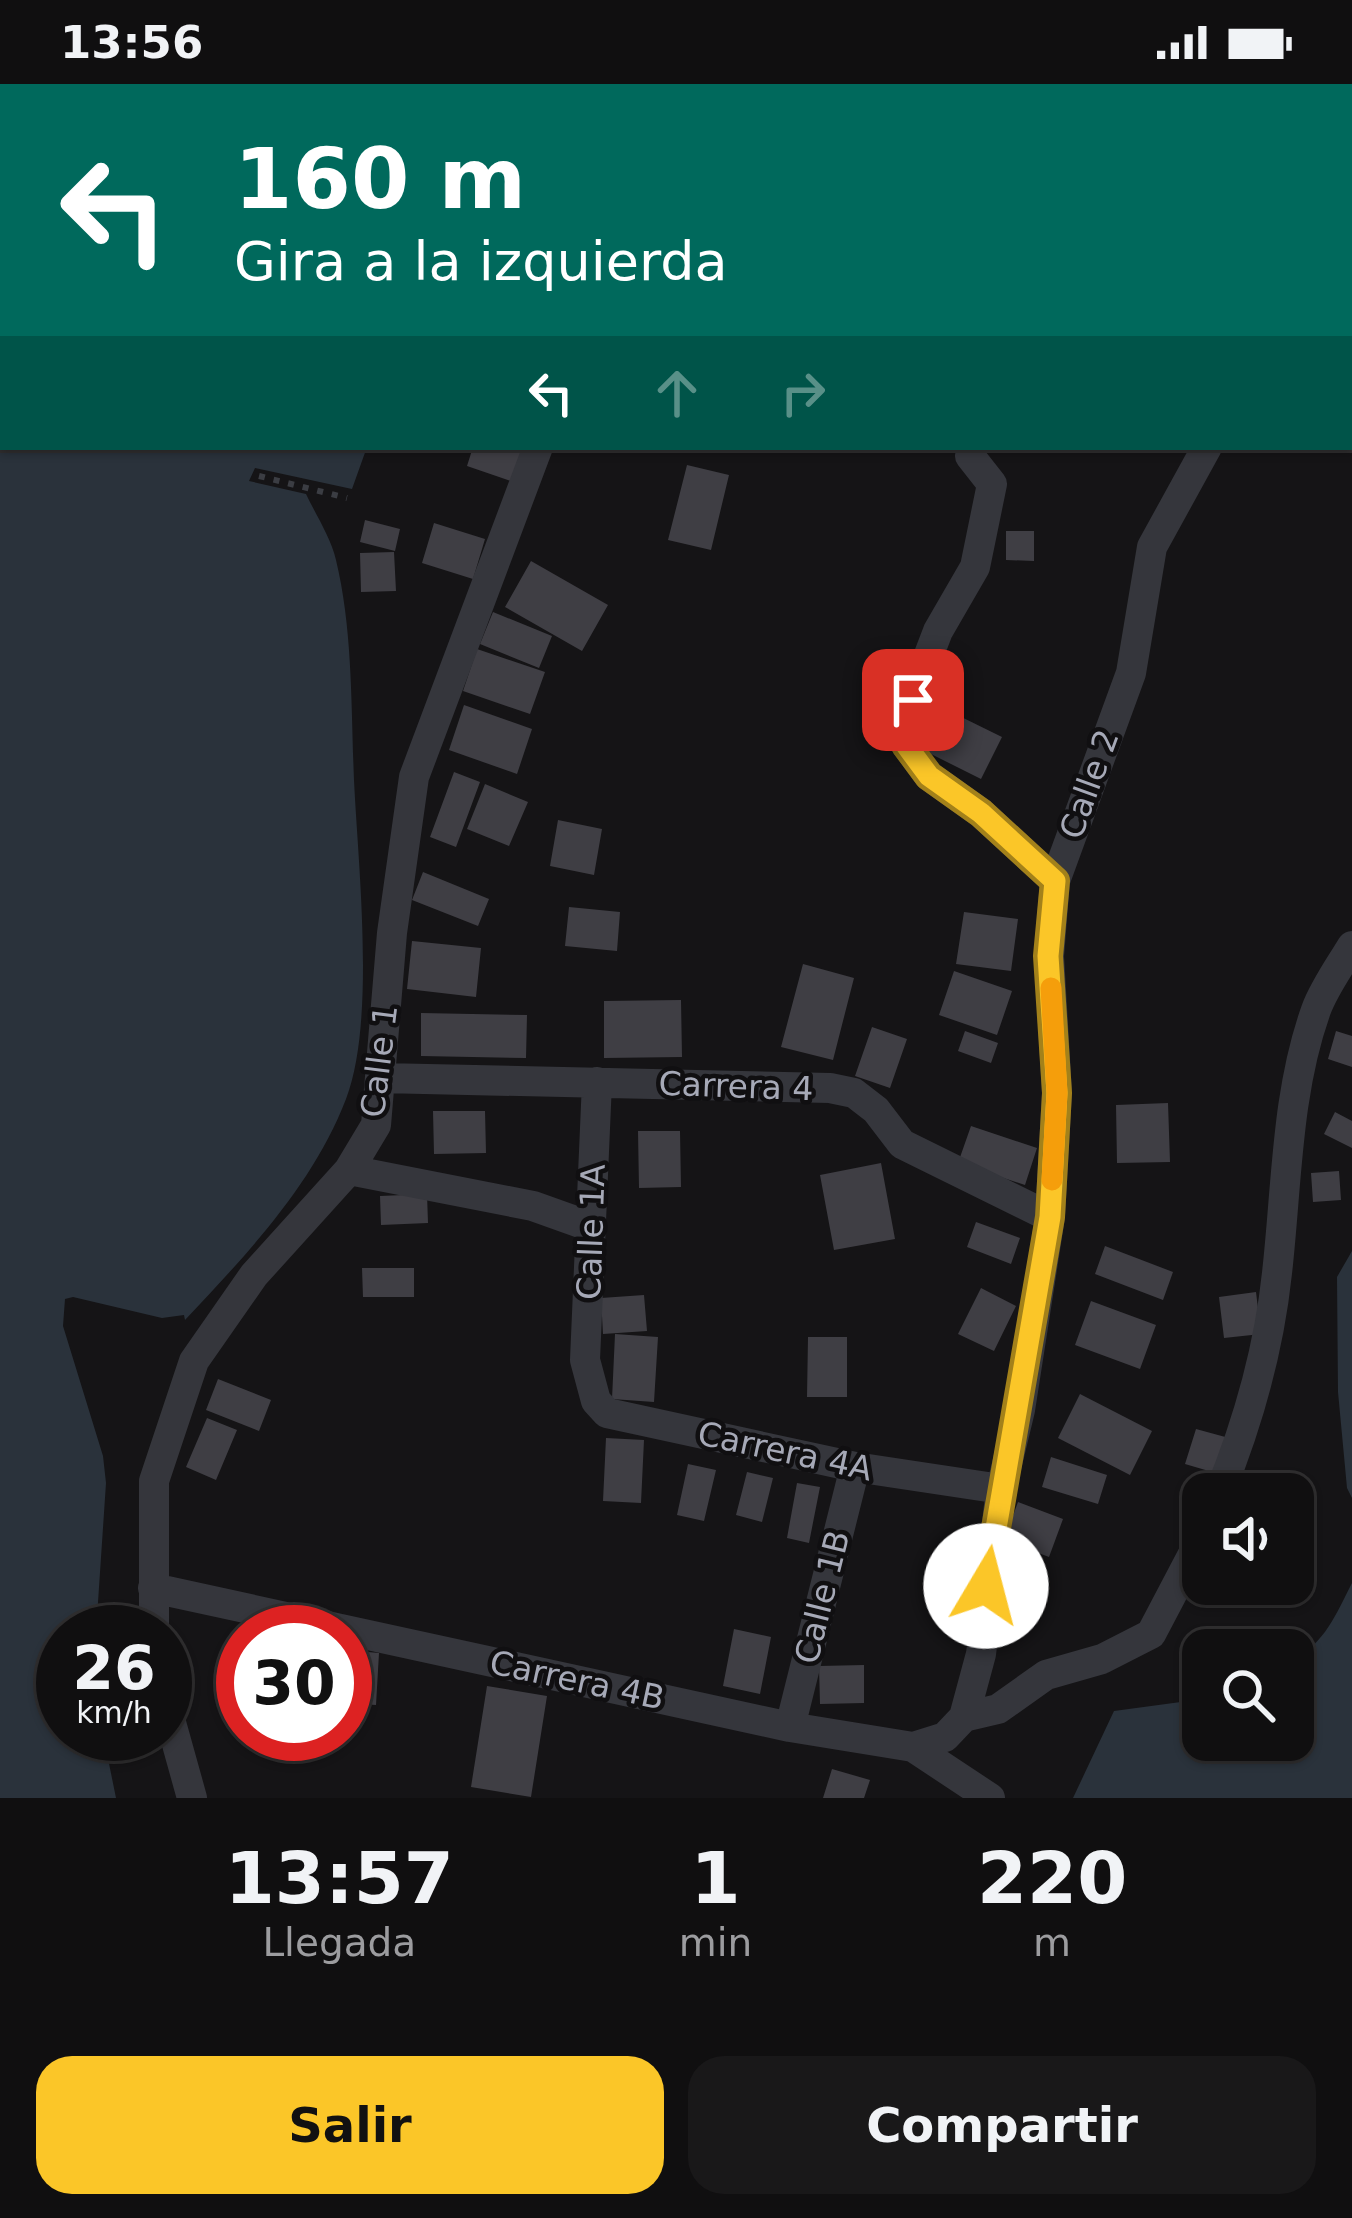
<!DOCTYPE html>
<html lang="es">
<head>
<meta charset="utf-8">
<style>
	body { margin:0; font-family:"DejaVu Sans",sans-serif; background:#191819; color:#f1f3f6; height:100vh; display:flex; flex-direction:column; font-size:45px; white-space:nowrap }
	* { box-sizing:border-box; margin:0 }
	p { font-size:39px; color:#9c9c9f }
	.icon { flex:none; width:66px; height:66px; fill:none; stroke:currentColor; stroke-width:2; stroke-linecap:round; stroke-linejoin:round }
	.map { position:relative; height:1714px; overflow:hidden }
	.drawer { display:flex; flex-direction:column; background:#100f10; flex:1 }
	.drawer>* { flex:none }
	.guide { position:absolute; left:0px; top:0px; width:1353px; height:366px; box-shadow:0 3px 9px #0004,0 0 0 3px #302f30; background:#00695c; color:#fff; overflow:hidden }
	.buttons { position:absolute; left:1182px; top:1389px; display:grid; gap:24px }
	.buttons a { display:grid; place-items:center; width:132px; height:132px; border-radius:24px; background:#100f10; box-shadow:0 3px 9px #0004,0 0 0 3px #302f30; font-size:60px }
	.speed { position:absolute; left:36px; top:1521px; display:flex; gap:24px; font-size:60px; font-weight:700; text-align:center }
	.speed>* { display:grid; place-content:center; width:156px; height:156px; border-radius:50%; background:#100f10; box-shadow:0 3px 9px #0004,0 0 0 3px #302f30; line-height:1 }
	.speed small { font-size:30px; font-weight:400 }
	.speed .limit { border:18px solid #d22; background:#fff; color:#111 }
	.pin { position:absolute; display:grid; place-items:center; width:102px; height:102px; color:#fff; margin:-51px; border-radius:24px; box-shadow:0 6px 18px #0006 }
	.me { position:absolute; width:132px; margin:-66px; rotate:8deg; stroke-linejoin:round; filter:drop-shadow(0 0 9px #0008) }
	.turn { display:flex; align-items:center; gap:42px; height:252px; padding:0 36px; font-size:54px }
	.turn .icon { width:156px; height:156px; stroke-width:2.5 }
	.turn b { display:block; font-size:84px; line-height:102px }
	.lanes { display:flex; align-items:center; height:114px; padding:0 36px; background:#0003; justify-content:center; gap:60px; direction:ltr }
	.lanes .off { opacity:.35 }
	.eta { display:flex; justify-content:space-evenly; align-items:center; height:204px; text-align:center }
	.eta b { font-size:72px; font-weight:600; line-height:84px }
	.action { display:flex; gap:24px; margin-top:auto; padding:24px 36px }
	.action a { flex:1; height:138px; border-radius:36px; background:#fbc628; color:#111; font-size:48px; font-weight:600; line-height:138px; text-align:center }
	.action a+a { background:#191819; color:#f1f3f6 }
	.status { display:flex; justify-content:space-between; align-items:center; height:84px; padding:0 60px; background:#100f10; direction:ltr }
	.status svg { height:33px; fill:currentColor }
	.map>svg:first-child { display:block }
	.water { fill:#2a323b }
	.building { fill:#3f3e44 }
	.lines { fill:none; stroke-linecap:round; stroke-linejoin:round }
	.path { stroke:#3b3d43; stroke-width:6; stroke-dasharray:6 9; stroke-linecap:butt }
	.minor { stroke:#35363c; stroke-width:30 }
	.route-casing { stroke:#a3811a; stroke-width:30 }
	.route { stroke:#fbc628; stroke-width:21 }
	.slow { stroke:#f59e0b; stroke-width:21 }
	.labels { text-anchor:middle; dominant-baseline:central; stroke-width:9; stroke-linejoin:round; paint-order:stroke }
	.street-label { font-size:33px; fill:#a6a9b7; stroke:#100f11 }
</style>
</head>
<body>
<div class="status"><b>13:56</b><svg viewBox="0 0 49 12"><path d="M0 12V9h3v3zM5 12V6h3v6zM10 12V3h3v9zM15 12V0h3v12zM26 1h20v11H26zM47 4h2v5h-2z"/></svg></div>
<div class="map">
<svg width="1352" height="1714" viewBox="0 0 1352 1714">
	<rect width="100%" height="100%" fill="#151416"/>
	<!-- water -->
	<path class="water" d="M0 0 311 3H3V363H367L352 405 255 384 249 397 306 410C316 431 331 454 336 476 353 547 351 623 354 696 358 781 376 937 346 1015 313 1101 247 1170 185 1236L184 1231 162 1234 73 1213 65 1215 63 1242 103 1372 106 1399 96 1548H63V1650H103L116 1714H0Z
		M1352 1167V1414L1347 1404 1338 1308 1337 1193Z
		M1352 1499V1714H1073L1114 1627 1203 1615V1656H1293V1576C1325 1559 1336 1530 1352 1499Z"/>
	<!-- building -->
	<path class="building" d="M473 363H526L514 398 467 382Z
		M687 381 729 391 711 466 668 456Z
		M365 436 400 445 395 467 360 458Z
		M434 439 485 455 473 495 422 479Z
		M1006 447H1034V477L1006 476Z
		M394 468 396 507 361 508 360 469Z
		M531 477 608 521 582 567 505 523Z
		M493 528 552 552 539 584 480 560Z
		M477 565 545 588 530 630 463 607Z
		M464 621 532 645 517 690 449 666Z
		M943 624 1002 653 981 695 923 666Z
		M454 688 480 698 456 763 430 753Z
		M485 700 528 718 509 762 467 745Z
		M558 736 602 745 594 791 550 782Z
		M423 788 489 815 478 842 412 816Z
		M569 823 620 828 617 867 565 862Z
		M964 828 1018 835 1011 887 956 880Z
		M412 857 481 864 476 913 407 905Z
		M803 880 854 894 833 976 781 963Z
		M954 887 1012 907 997 951 939 931Z
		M681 916 682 973 604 974V917Z
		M421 929 527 931 526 974 421 972Z
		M872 943 907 955 890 1004 855 992Z
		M965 947 998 959 991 979 958 967Z
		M1336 947 1352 952V983L1328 975Z
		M1168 1019 1170 1078 1117 1079 1116 1021Z
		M433 1027H485L486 1069 434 1070Z
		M1335 1028 1352 1037V1064L1324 1050Z
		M971 1042 1037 1064 1025 1101 958 1079Z
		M638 1047H680L681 1103 639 1104Z
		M881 1079 895 1155 834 1166 820 1091Z
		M1339 1087 1341 1116 1313 1118 1311 1089Z
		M427 1110 428 1139 381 1141 380 1112Z
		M976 1138 1020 1154 1011 1180 967 1163Z
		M1105 1162 1173 1188 1163 1216 1095 1190Z
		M362 1184H414V1213H363Z
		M981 1204 1016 1222 994 1267 958 1250Z
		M1256 1208 1261 1250 1224 1254 1219 1213Z
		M644 1211 647 1247 603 1250 601 1214Z
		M1091 1217 1156 1241 1140 1285 1075 1261Z
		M615 1250 658 1253 654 1318 612 1315Z
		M808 1253H847V1313H807Z
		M218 1295 271 1316 259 1347 206 1326Z
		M1080 1310 1152 1347 1130 1391 1058 1354Z
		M207 1334 237 1346 216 1396 186 1383Z
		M1196 1345 1229 1354 1219 1390 1185 1380Z
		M606 1354 644 1356 641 1419 603 1417Z
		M1051 1373 1107 1391 1098 1420 1042 1403Z
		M688 1380 716 1386 704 1437 677 1431Z
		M747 1388 773 1394 762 1438 736 1431Z
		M797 1399 820 1403 809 1459 787 1454Z
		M1018 1418 1063 1435 1049 1473 1004 1456Z
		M734 1545 771 1553 760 1610 723 1602Z
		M345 1566 379 1569 376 1621 345 1619Z
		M168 1576H184V1610L167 1609Z
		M864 1581V1619L820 1620 819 1582Z
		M487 1602 547 1612 531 1713 471 1703Z
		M832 1685 870 1696 864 1714H823Z"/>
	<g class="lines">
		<!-- path -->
		<path class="path" d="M361 0 364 3
			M510 3 512 0
			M259 392 347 414"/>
		<!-- minor -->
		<path class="minor" d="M597 3V0
			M1350 96 1352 93
			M970 372 992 400 975 483 938 547 902 641 906 661 929 692 981 729 1055 797
			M381 994 830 1004 854 1009 876 1026 902 1060 1050 1133
			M597 998 585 1276 596 1317 607 1329 855 1383 1001 1405
			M349 1086 533 1122 589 1142
			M1219 1410C1248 1339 1269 1265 1277 1189 1287 1101 1286 1010 1316 926 1324 904 1340 882 1352 862
			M153 1504 790 1643 913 1663 990 1714
			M154 1548V1397L194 1277 254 1191 349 1086 376 1041 392 849 414 693 538 363
			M165 1617 192 1714
			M964 1633 998 1625 1046 1591 1102 1575 1151 1550 1203 1451
			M790 1643 855 1383
			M913 1663 945 1653 964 1633 981 1570 1001 1405 1020 1326 1050 1133 1057 1009 1049 872 1055 797 1131 589 1152 463 1207 363"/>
	</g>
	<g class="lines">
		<defs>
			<path id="route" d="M913 616 902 641 906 661 929 692 981 729 1055 797 1048 872 1057 1009 1050 1133 986 1502"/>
		</defs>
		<!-- route casing -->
		<use href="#route" class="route-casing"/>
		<!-- route -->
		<use href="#route" class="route"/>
		<!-- slow -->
		<path class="slow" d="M1051 904 1057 1009 1052 1096"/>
	</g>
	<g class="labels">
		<!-- street labels -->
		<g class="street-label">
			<text transform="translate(1089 700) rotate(-70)">Calle 2</text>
			<text transform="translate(379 977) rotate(-83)">Calle 1</text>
			<text transform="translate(736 1002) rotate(2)">Carrera 4</text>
			<text transform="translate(591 1148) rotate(-88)">Calle 1A</text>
			<text transform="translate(785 1367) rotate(12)">Carrera 4A</text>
			<text transform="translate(822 1513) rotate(-76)">Calle 1B</text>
			<text transform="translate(577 1596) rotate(12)">Carrera 4B</text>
		</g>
	</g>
</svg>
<div class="buttons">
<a><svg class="icon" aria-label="sound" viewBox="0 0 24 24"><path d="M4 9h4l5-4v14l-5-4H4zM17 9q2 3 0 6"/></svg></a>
<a><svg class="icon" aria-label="search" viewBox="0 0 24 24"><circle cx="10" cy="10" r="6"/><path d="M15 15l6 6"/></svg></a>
</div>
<div class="speed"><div>26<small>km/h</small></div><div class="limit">30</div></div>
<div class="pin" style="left:913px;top:616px;background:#d93025"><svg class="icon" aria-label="arrive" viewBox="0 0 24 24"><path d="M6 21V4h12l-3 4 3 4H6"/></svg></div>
<svg class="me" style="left:986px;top:1502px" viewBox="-20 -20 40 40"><circle r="19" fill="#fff"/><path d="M0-13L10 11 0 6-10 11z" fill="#fbc628"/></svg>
<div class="guide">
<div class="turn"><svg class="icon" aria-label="left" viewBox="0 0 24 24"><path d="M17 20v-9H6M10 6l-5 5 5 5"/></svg><div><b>160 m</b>Gira a la izquierda</div></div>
<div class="lanes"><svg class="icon" aria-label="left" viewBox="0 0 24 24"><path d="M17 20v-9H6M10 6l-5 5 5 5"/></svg><svg class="icon off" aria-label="ahead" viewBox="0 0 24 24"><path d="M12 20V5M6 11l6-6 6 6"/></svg><svg class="icon off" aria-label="right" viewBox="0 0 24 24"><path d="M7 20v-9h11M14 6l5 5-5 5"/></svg></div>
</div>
</div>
<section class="drawer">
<div class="eta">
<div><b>13:57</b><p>Llegada</p></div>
<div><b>1</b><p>min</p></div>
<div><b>220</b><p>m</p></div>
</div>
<div class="action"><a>Salir</a><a>Compartir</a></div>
</section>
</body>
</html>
